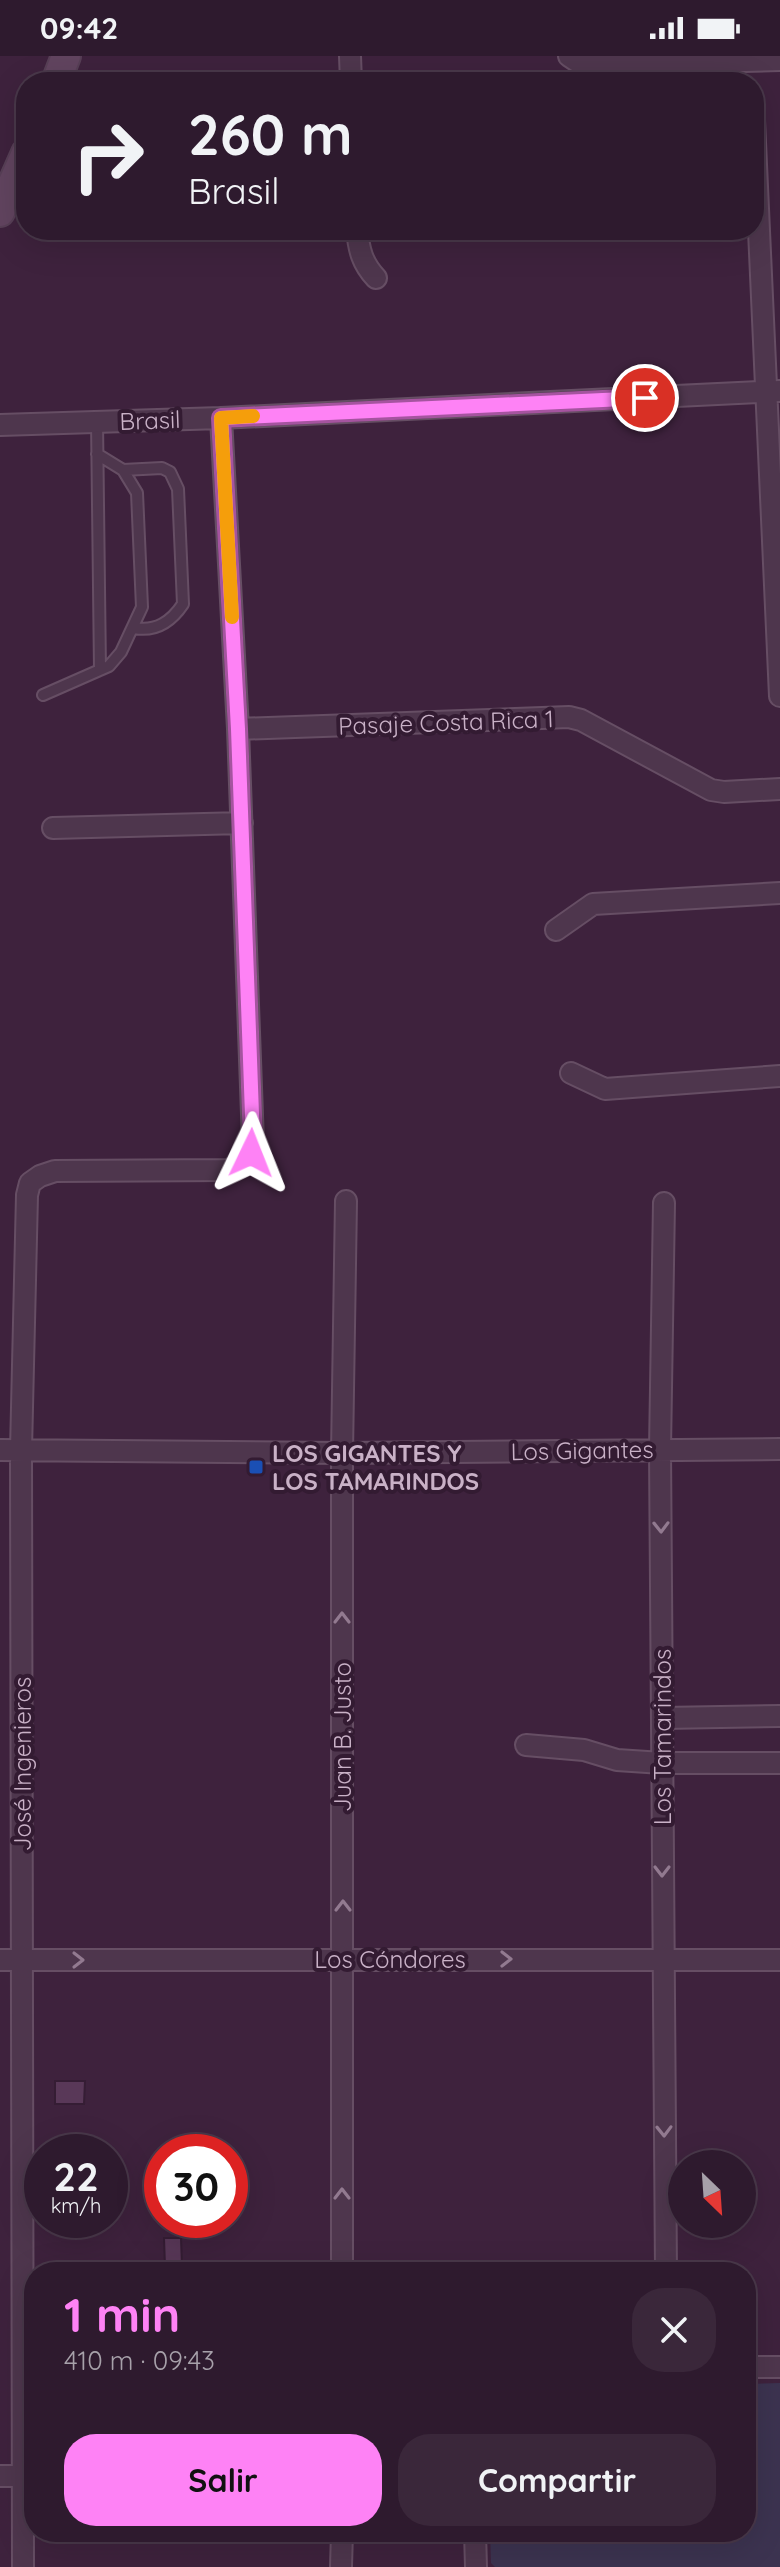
<!DOCTYPE html>
<html lang="es">
<head>
<meta charset="utf-8">
<style>
	body { margin:0; font-family:Quicksand,sans-serif; background:#3a273a; color:#f1f3f6; height:100vh; display:flex; flex-direction:column; font-size:30px; white-space:nowrap }
	* { box-sizing:border-box; margin:0 }
	p { font-size:26px; color:#a7a1aa }
	.icon { flex:none; width:44px; height:44px; fill:none; stroke:currentColor; stroke-width:2; stroke-linecap:round; stroke-linejoin:round }
	.map { position:relative; flex:1; overflow:hidden }
	.side { position:absolute; left:24px; top:2206px; width:732px; height:280px; display:flex; flex-direction:column; background:#2e1a2e; border-radius:32px; box-shadow:0 8px 32px #0002,0 0 0 2px #49384a }
	.side>* { flex:none }
	.guide { position:absolute; left:16px; top:16px; width:748px; height:168px; border-radius:32px; box-shadow:0 8px 32px #0002,0 0 0 2px #49384a; background:#2e1a2e; color:#f1f3f6; overflow:hidden }
	.needle { width:52px; rotate:155deg }
	.fabs { position:absolute; left:668px; top:2094px; display:grid; gap:16px }
	.fabs a { display:grid; place-items:center; width:88px; height:88px; border-radius:50%; background:#2e1a2e; box-shadow:0 8px 32px #0002,0 0 0 2px #49384a; font-size:40px }
	.speed { position:absolute; left:24px; top:2078px; display:flex; gap:16px; font-size:40px; font-weight:700; text-align:center }
	.speed>* { display:grid; place-content:center; width:104px; height:104px; border-radius:50%; background:#2e1a2e; box-shadow:0 8px 32px #0002,0 0 0 2px #49384a; line-height:1 }
	.speed small { font-size:20px; font-weight:400 }
	.speed .limit { border:12px solid #d22; background:#fff; color:#111 }
	.pin { position:absolute; display:grid; place-items:center; width:68px; height:68px; color:#fff; margin:-34px; border:4px solid #fff; border-radius:50%; box-shadow:0 2px 8px #0007 }
	.me { position:absolute; width:88px; margin:-44px; rotate:2deg; stroke-linejoin:round; filter:drop-shadow(0 0 6px #0008) }
	.turn { display:flex; align-items:center; gap:28px; height:168px; padding:0 40px; font-size:36px }
	.turn .icon { width:104px; height:104px; stroke-width:2.5 }
	.turn b { display:block; font-size:56px; line-height:68px }
	.round { display:grid; place-items:center; flex:none; width:84px; height:84px; border-radius:32px; background:#3a273a }
	.headline { display:flex; align-items:center; justify-content:space-between; height:136px; padding:0 40px }
	h1 { font-size:48px; font-weight:800; line-height:60px; color:#fe82f5 }
	.primary-button { display:flex; gap:16px; margin-top:auto; padding:16px 40px }
	.primary-button a { flex:1; height:92px; border-radius:32px; background:#fe82f5; color:#111; font-size:32px; font-weight:800; line-height:92px; text-align:center }
	.primary-button a+a { background:#3a273a; color:#f1f3f6 }
	.status { display:flex; justify-content:space-between; align-items:center; height:56px; padding:0 40px; background:#2e1a2e; direction:ltr }
	.status svg { height:22px; fill:currentColor }
	.map>svg:first-child { display:block }
	.green { fill:#3c3350 }
	.building { fill:#593858; stroke:#351d34; stroke-width:2 }
	.lines { fill:none; stroke-linecap:round; stroke-linejoin:round }
	.lane-casing { stroke:#664e64; stroke-width:14 }
	.street-casing { stroke:#664e64; stroke-width:24 }
	.secondary-casing { stroke:#573f56; stroke-width:32 }
	.lane { stroke:#4e364d; stroke-width:10 }
	.street { stroke:#4e364d; stroke-width:20 }
	.secondary { stroke:#61445f; stroke-width:28 }
	.oneway { stroke:#927a90 }
	.route-casing { stroke:#a5549f; stroke-width:20 }
	.route { stroke:#fe82f5; stroke-width:14 }
	.slow { stroke:#f59e0b; stroke-width:14 }
	.transit-dot { fill:#1a4fb4; stroke:#331b32; stroke-width:3 }
	.labels { text-anchor:middle; dominant-baseline:central; stroke-width:8; stroke-linejoin:round; paint-order:stroke }
	.street-label { font-size:24px; fill:#c9b1c7; stroke:#331b32 }
	.poi-label { font-size:24px; font-weight:bold; fill:#c9b1c7; stroke:#331b32; text-anchor:start }
</style>
</head>
<body>
<div class="status"><b>09:42</b><svg viewBox="0 0 49 12"><path d="M0 12V9h3v3zM5 12V6h3v6zM10 12V3h3v9zM15 12V0h3v12zM26 1h20v11H26zM47 4h2v5h-2z"/></svg></div>
<div class="map">
<svg width="780" height="2511" viewBox="0 0 780 2511">
	<rect width="100%" height="100%" fill="#3e223d"/>
	<!-- green -->
	<path class="green" d="M780 2327V2511H495L491 2507 490 2476H746V2328Z"/>
	<!-- building -->
	<path class="building" d="M55 2025H85L84 2048H55Z
		M164 2182H181L182 2210 165 2211Z"/>
	<g class="lines">
		<defs>
			<path id="lane" d="M97 365 100 614
				M123 414 162 412 170 416 178 433 183 548C171 566 156 576 134 572
				M43 639 109 610 121 596 142 551 137 437 123 414 97 398"/>
			<path id="street" d="M350 0 351 26
				M569 0 581 8 591 9 780 4
				M754 64 780 640
				M357 174C359 194 362 207 376 222
				M0 369 221 362 780 335
				M238 673 569 661 581 664 711 734 724 736 780 733
				M53 772 242 767
				M556 874 593 848 780 837
				M571 1017 605 1033 780 1020
				M664 1147 660 1393 666 2216
				M0 1394 342 1397 780 1393
				M663 1662 780 1660
				M526 1689 584 1694 617 1704 662 1707H780
				M0 1904H780
				M342 2216V1397L346 1145
				M746 2311H780
				M0 2420H34
				M475 2476 476 2511
				M23 2511 21 1394 27 1139 30 1127 40 1120 55 1115 228 1114 247 1107 253 1086 238 673 221 362
				M341 2511 342 2476"/>
			<path id="secondary" d="M56 26 66 0
				M0 156 26 97"/>
		</defs>
		<!-- lane casing -->
		<use href="#lane" class="lane-casing"/>
		<!-- street casing -->
		<use href="#street" class="street-casing"/>
		<!-- secondary casing -->
		<use href="#secondary" class="secondary-casing"/>
		<!-- lane -->
		<use href="#lane" class="lane"/>
		<!-- street -->
		<use href="#street" class="street"/>
		<!-- secondary -->
		<use href="#secondary" class="secondary"/>
	</g>
	<!-- one-way arrows -->
	<defs><path id="oneway-chevron" d="M-2-3.5L2.5 0L-2 3.5" fill="none" stroke-width="1.6" stroke-linecap="round" stroke-linejoin="round" transform="scale(2)"/></defs>
	<g class="oneway">
		<use href="#oneway-chevron" transform="translate(661 1471) rotate(89)"/>
		<use href="#oneway-chevron" transform="translate(342 1562) rotate(-90)"/>
		<use href="#oneway-chevron" transform="translate(662 1815) rotate(90)"/>
		<use href="#oneway-chevron" transform="translate(343 1850) rotate(-90)"/>
		<use href="#oneway-chevron" transform="translate(506 1903)"/>
		<use href="#oneway-chevron" transform="translate(78 1904)"/>
		<use href="#oneway-chevron" transform="translate(664 2075) rotate(89)"/>
		<use href="#oneway-chevron" transform="translate(342 2138) rotate(-90)"/>
	</g>
	<g class="lines">
		<defs>
			<path id="route" d="M251 1097 253 1086 238 673 221 362 645 342"/>
		</defs>
		<!-- route casing -->
		<use href="#route" class="route-casing"/>
		<!-- route -->
		<use href="#route" class="route"/>
		<!-- slow -->
		<path class="slow" d="M232 561 221 362 253 360"/>
	</g>
	<!-- markers -->
	<rect class="transit-dot" x="248" y="1403" width="16" height="16" rx="4"/>
	<g class="labels">
		<!-- street labels -->
		<g class="street-label">
			<text transform="translate(150 364) rotate(-2)">Brasil</text>
			<text transform="translate(446 666) rotate(-2)">Pasaje Costa Rica 1</text>
			<text transform="translate(582 1394) rotate(-1)">Los Gigantes</text>
			<text transform="translate(342 1681) rotate(-90)">Juan B. Justo</text>
			<text transform="translate(662 1681) rotate(-90)">Los Tamarindos</text>
			<text transform="translate(22 1708) rotate(-90)">José Ingenieros</text>
			<text x="390" y="1903">Los Cóndores</text>
		</g>
		<!-- poi labels -->
		<g class="poi-label">
			<text x="272" y="1397">LOS GIGANTES Y<tspan x="272" dy="28">LOS TAMARINDOS</tspan></text>
		</g>
	</g>
</svg>
<div class="fabs">
<a><svg class="needle" viewBox="-14 -14 28 28"><path d="M0-13l5 13h-10z" fill="#e53935"/><path d="M0 13l5-13h-10z" fill="#a7a1aa"/></svg></a>
</div>
<div class="speed"><div>22<small>km/h</small></div><div class="limit">30</div></div>
<div class="pin" style="left:645px;top:342px;background:#d93025"><svg class="icon" aria-label="arrive" viewBox="0 0 24 24"><path d="M6 21V4h12l-3 4 3 4H6"/></svg></div>
<svg class="me" style="left:251px;top:1097px" viewBox="-20 -20 40 40"><path d="M0-17L14 15 0 8-14 15z" fill="#fe82f5" stroke="#fff" stroke-width="4"/></svg>
<div class="guide">
<div class="turn"><svg class="icon" aria-label="right" viewBox="0 0 24 24"><path d="M7 20v-9h11M14 6l5 5-5 5"/></svg><div><b>260 m</b>Brasil</div></div>
</div>
<section class="side">
<div class="headline"><div><h1>1 min</h1><p>410 m · 09:43</p></div><a class="round"><svg class="icon" aria-label="close" viewBox="0 0 24 24"><path d="M6 6l12 12M18 6L6 18"/></svg></a></div>
<div class="primary-button"><a>Salir</a><a>Compartir</a></div>
</section>
</div>
</body>
</html>
